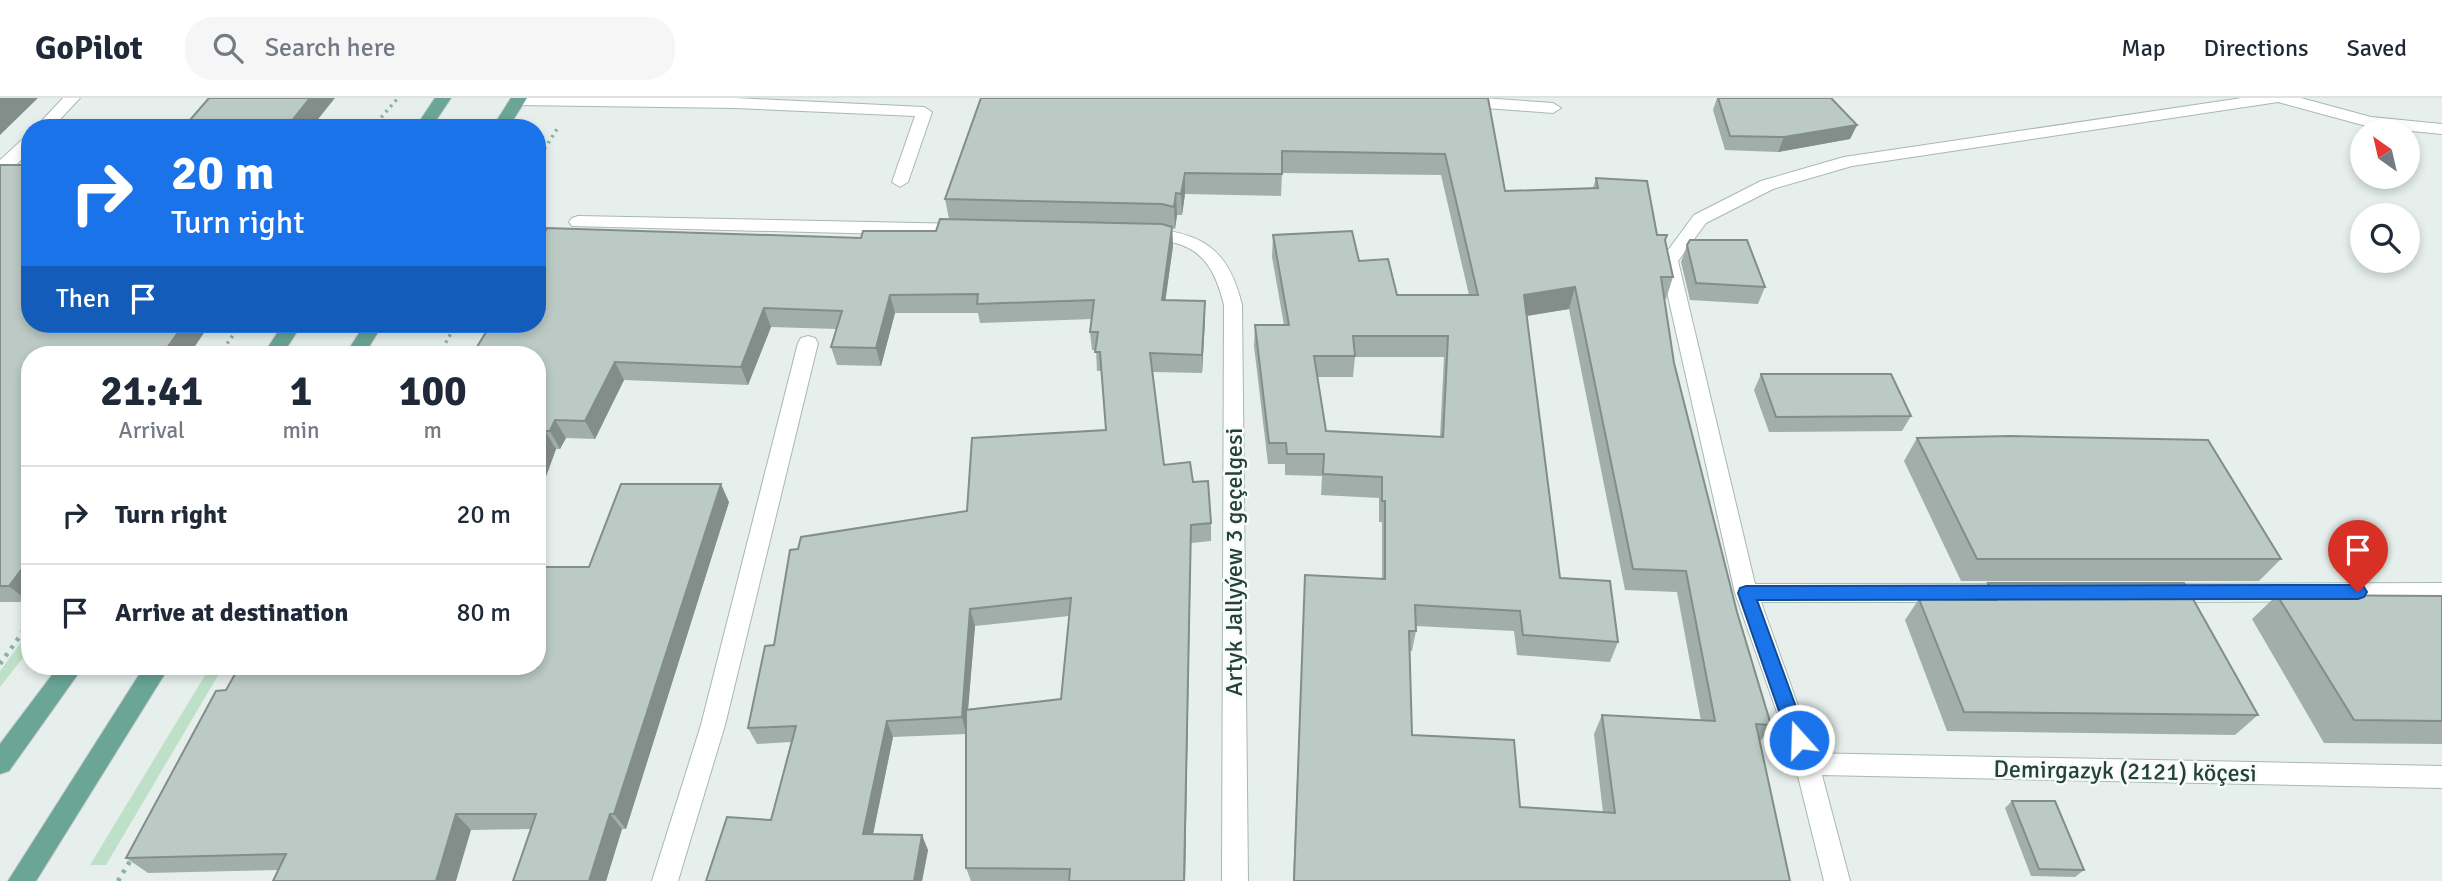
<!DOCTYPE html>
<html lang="en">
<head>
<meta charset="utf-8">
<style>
	body { margin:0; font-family:Signika,sans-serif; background:#f6f6f7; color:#1f2937; height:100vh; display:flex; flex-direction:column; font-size:26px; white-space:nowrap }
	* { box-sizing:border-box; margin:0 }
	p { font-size:23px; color:#747a83 }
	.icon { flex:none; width:38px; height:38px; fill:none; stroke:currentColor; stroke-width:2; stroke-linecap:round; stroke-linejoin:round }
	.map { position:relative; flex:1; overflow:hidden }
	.panel { position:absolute; left:21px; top:248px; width:525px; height:329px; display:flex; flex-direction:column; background:#fff; border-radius:28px; box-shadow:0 4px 10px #0003 }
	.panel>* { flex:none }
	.hud { position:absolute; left:21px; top:21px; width:525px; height:214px; border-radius:28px; box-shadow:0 4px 10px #0003; background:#1a73e8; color:#fff; overflow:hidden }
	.needle { width:46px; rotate:326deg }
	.controls { position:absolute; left:2350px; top:21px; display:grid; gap:14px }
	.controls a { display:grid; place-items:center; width:70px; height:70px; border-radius:50%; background:#fff; box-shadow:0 4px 10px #0003; font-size:35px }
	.pin { position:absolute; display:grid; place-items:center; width:60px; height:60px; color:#fff; margin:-72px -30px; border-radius:50% 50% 50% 0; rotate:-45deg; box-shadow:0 0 7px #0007 }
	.pin .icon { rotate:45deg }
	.me { position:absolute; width:77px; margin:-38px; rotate:340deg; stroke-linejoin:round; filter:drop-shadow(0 0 5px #0008) }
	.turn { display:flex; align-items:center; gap:24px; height:147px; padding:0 35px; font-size:32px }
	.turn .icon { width:91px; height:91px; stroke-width:2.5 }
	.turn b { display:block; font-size:49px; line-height:60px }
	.then { display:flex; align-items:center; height:66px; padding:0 35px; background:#0003; gap:14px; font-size:26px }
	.eta { display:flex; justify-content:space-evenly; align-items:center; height:119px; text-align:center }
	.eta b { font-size:42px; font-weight:700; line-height:49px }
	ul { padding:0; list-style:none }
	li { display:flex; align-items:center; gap:21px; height:98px; padding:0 35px; border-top:2px solid #e0e1e3 }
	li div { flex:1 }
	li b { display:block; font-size:26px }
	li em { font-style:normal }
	header { display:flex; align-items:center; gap:42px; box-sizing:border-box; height:98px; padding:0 35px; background:#fff; border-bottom:2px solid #e0e1e3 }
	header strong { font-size:33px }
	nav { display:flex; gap:38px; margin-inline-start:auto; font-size:24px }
	.search { width:490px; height:63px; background:#f6f6f7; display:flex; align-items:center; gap:18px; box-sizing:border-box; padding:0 24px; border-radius:28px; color:#747a83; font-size:26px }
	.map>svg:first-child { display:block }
	.green { fill:#bfe0c8 }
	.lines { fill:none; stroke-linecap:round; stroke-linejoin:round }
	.service-casing { stroke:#a8b8b2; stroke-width:2 }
	.minor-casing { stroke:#a8b8b2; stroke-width:2 }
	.primary-casing { stroke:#c2cac8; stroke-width:2 }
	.path-far1 { stroke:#86b3a5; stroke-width:3.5; stroke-dasharray:2.5 4.5; stroke-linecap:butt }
	.path { stroke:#86b3a5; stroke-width:4.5; stroke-dasharray:3.5 6; stroke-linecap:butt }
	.service { fill:#fff; fill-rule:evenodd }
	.minor { fill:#fff; fill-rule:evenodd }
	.primary { fill:#6aa596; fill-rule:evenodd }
	.wall { fill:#a1aea9; fill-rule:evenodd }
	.shaded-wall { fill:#838d89 }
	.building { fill:#bbcac4; stroke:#838d89; stroke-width:2; fill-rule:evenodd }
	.route { fill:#1a73e8; stroke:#114b97; stroke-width:2 }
	.labels { text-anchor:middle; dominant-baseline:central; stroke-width:5; stroke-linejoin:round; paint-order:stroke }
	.street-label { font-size:24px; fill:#24423a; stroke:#f7fbf9 }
</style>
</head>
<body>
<header>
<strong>GoPilot</strong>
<div class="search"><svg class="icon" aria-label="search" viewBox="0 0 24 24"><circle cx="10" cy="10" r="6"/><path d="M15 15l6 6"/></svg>Search here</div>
<nav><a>Map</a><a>Directions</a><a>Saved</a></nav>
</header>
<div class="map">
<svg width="2442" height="783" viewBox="0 0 2442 783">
	<rect width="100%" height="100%" fill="#e6efeb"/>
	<!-- green -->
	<path class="green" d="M30 532V551L0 589V573Z
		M210 569H223L106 767H90Z"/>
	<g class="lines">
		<defs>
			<path id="service" d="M63 0H80L52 30H35Z
				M511 0H735L924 9 932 14 908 84 900 89 892 84 915 18 735 10 518 7 512 5Z
				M1409 0H1482L1553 5 1561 10 1553 15 1417 5Z
				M2242 0H2301L2371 19 2442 26V36L2370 29 2278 4 1852 68 1773 91 1706 125 1678 163 1755 486H2007L2015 489 2018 495 2015 501 2007 504H1761L1819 666 1816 674 1807 677 1798 674 1735 495 1660 163 1663 159 1694 117 1761 83 1844 59Z
				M30 38V53L12 71 0 72V62L24 40Z
				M2442 485V503L2161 504 2153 501 2150 495 2153 489 2161 486Z"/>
			<path id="minor" d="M578 118 964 126 973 132 964 138 572 128 569 124 572 120Z
				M1143 130C1201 134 1228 149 1242 207L1248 783H1222L1224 207C1217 179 1207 153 1175 145 1163 142 1149 143 1137 140L1134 136 1137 132Z
				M808 238 815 240 818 245 725 627 678 783H652L701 627 798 245 801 240Z
				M1807 655 2442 668V690L1822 677 1850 783H1824L1795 666 1798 658Z"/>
			<path id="primary" d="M435 0H451L431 30H415Z
				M511 0H527L508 30H492Z
				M283 226H302L282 257H263Z
				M365 226H383L364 257H345Z
				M58 569H83L9 673 0 676V646Z
				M144 569H169L36 783H8Z"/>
		</defs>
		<!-- service casing -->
		<use href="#service" class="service-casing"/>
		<!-- minor casing -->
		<use href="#minor" class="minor-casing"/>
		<!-- primary casing -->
		<use href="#primary" class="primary-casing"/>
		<!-- path-far1 -->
		<path class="path-far1" d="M372 30 398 0
			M537 63 557 31
			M219 257 241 226
			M439 257 456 226"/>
		<!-- path -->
		<path class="path" d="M0 566 30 524
			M118 783 132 760"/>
		<!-- service -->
		<use href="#service" class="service"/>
		<!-- minor -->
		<use href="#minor" class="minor"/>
		<!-- primary -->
		<use href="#primary" class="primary"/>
	</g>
	<!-- wall -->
	<path class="wall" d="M1488 0 1505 93 1593 90 1596 80 1657 137H1667L1665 144 1673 179 1666 201H1664L1674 265 1737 514 1771 627 1760 644 1790 783H1293L1305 477 1382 481V424H1379V400L1321 397 1322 378 1285 377V366H1268L1254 248 1255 227H1284L1272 159 1273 137 1359 163 1397 197H1469L1441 77 1282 75 1281 98 1185 96 1182 117H1177L1175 131 1172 130 1173 148 1165 202 1205 203V221L1202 275 1153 274 1164 367 1193 384 1211 425V443L1191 445 1185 783H971L966 770V636L893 639 873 736 928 752 922 783H706L771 722 791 644 757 646 748 630 774 547 798 451 967 413 1106 332 1101 273H1097L1096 252H1092L1090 234 1092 221 980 225 978 215H895L881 268 837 267 831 249 837 231 771 229 748 287 624 282 595 341 566 340 560 351H556L537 403V257L861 140 936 133 949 121 945 101ZM1569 211 1625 492 1677 494 1701 623 1602 617 1594 636 1603 715 1520 709 1412 637 1410 553H1412L1416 533V528L1514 533 1517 557 1610 564 1618 544 1560 480 1527 218ZM1355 259H1444L1440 339 1326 333 1317 279H1353ZM1069 518 1061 601 968 611 975 528Z
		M1717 0H1718L1857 27 1850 41 1778 54 1725 52 1713 12Z
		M0 67 30 257V503L29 504H0Z
		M1687 147 1765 189 1758 206 1690 202 1681 164Z
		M1761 276 1911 318 1902 333 1769 334 1754 292Z
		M1917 340 2281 461 2259 483H1961L1904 363Z
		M729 404 626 731H622L606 783H513L531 731 471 732 279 772 148 775 126 760 226 592 589 469Z
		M1988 485 2258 617 2235 637 1947 633 1905 522 1919 501 1975 502Z
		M2277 497 2442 498V646L2324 645 2252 521Z
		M2012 703 2084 772 2075 779 2031 778 2005 710Z"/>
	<!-- shaded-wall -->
	<path class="shaded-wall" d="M0 0H38L0 37Z
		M310 0H335L311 30H286Z
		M1857 27 1850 41 1778 54 1784 39Z
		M1185 75V96L1182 117 1181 96Z
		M1176 95 1177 117 1175 131 1174 109Z
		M1172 129 1173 148 1163 220 1162 202Z
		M1575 189 1569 211 1519 219 1524 197Z
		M890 197 895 215 881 268 876 250Z
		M1205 203V221L1202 275V257Z
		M764 210 771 229 748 287 741 269Z
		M184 226H210L189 257H162Z
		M615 264 624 282 595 341 585 323Z
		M555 322 566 340 560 351 550 333Z
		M545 333 556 351 537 403V355Z
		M721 386 729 404 626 731 614 716Z
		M1191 427 1185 783H1184Z
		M30 460V503L29 504 9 488Z
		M970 511 975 528 966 636 962 619Z
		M887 623 893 639 870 751 863 736Z
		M456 716 471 732 456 783H436Z
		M610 716 622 731 606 783H589Z
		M922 737 928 752 922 783H914Z"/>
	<!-- building -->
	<path class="building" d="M209 0H310L286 30H183Z
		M981 0H1488L1505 93 1598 90 1596 80 1647 83 1657 137H1667L1665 142 1673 179H1661L1674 265 1737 514 1771 627 1756 626 1790 783H1294L1305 477 1385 481V403H1382V379L1323 376 1324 356H1287L1286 345H1269L1255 227H1289L1273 137 1352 133 1359 163 1388 161 1397 197H1478L1445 56 1282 53V76L1185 75 1181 96 1176 95 1174 109 1162 106 945 101ZM1575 189 1633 471 1686 473 1715 623 1602 617 1615 715 1520 709 1514 642 1412 637 1409 533H1416L1415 507 1520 513 1523 537 1618 544 1610 483 1560 480 1524 197ZM1353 238H1448L1443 339 1326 333 1314 258H1355Z
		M1718 0H1831L1857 27 1784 39 1730 38Z
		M0 67H30V226H184L162 257H30V460L9 488H0Z
		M940 121 1162 126 1172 129 1162 202 1205 203 1202 257 1150 255 1164 367 1190 364 1193 384 1208 383 1211 425 1191 427 1184 783H1069L1070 771 966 770V612L1061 601 1071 500 970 511 962 619 887 623 863 736 922 737 914 783H706L727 719 771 722 796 628 748 630 765 548 774 547 790 452 798 451 801 439 967 413 972 340 1106 332 1100 254H1095L1098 234H1090L1094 202 977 206 978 196 890 197 876 250 831 249 842 213 764 210 741 269 615 264 585 323 555 322 550 333H545L537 355V257H472L491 226H537V147L547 130 861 140 863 133H936Z
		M1690 142H1747L1765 189 1696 185 1687 147Z
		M1761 276H1891L1911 318 1776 319Z
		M2010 338 2208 342 2281 461H1977L1917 340Z
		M621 386H721L614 716H610L589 783H513L536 716H456L436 783H273L286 756 126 760 216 593 226 592 239 569H537V469H589Z
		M1988 485H2184L2258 617 1964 614 1919 501 1996 502Z
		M2277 497 2442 498V623L2354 622Z
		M2012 703H2055L2084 772 2039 771Z"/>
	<!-- route -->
	<path class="route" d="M2358 487 2364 489 2367 494 2364 499 2358 501 1757 502 1808 642 1805 648 1799 650 1792 648 1789 642 1738 495 1740 490 1746 488Z"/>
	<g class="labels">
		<!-- street labels -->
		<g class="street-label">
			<text transform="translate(1234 464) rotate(-90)">Artyk Jallyýew 3 geçelgesi</text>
			<text transform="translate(2125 673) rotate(1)">Demirgazyk (2121) köçesi</text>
		</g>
	</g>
</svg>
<div class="controls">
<a><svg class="needle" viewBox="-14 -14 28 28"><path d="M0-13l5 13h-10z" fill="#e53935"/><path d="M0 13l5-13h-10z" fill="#747a83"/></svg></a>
<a><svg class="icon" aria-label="search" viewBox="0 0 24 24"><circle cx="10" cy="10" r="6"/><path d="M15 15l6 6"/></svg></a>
</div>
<div class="pin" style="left:2358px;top:494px;background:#d93025"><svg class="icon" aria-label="arrive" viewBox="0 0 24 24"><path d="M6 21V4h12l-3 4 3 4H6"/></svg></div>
<svg class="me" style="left:1799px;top:642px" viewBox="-20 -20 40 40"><circle r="17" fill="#1a73e8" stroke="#fff" stroke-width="3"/><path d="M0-11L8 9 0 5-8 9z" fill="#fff"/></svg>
<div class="hud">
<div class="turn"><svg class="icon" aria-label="right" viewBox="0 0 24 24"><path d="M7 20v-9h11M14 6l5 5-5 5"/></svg><div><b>20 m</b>Turn right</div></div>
<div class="then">Then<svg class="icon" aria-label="arrive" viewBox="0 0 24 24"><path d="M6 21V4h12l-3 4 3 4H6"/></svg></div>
</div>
<section class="panel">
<div class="eta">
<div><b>21:41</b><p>Arrival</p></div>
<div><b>1</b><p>min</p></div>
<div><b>100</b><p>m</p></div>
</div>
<ul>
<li><svg class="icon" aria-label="right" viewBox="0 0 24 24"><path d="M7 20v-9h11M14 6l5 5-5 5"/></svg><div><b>Turn right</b></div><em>20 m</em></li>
<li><svg class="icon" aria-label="arrive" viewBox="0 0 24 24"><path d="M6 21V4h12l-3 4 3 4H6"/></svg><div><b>Arrive at destination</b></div><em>80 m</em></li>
</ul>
</section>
</div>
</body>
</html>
